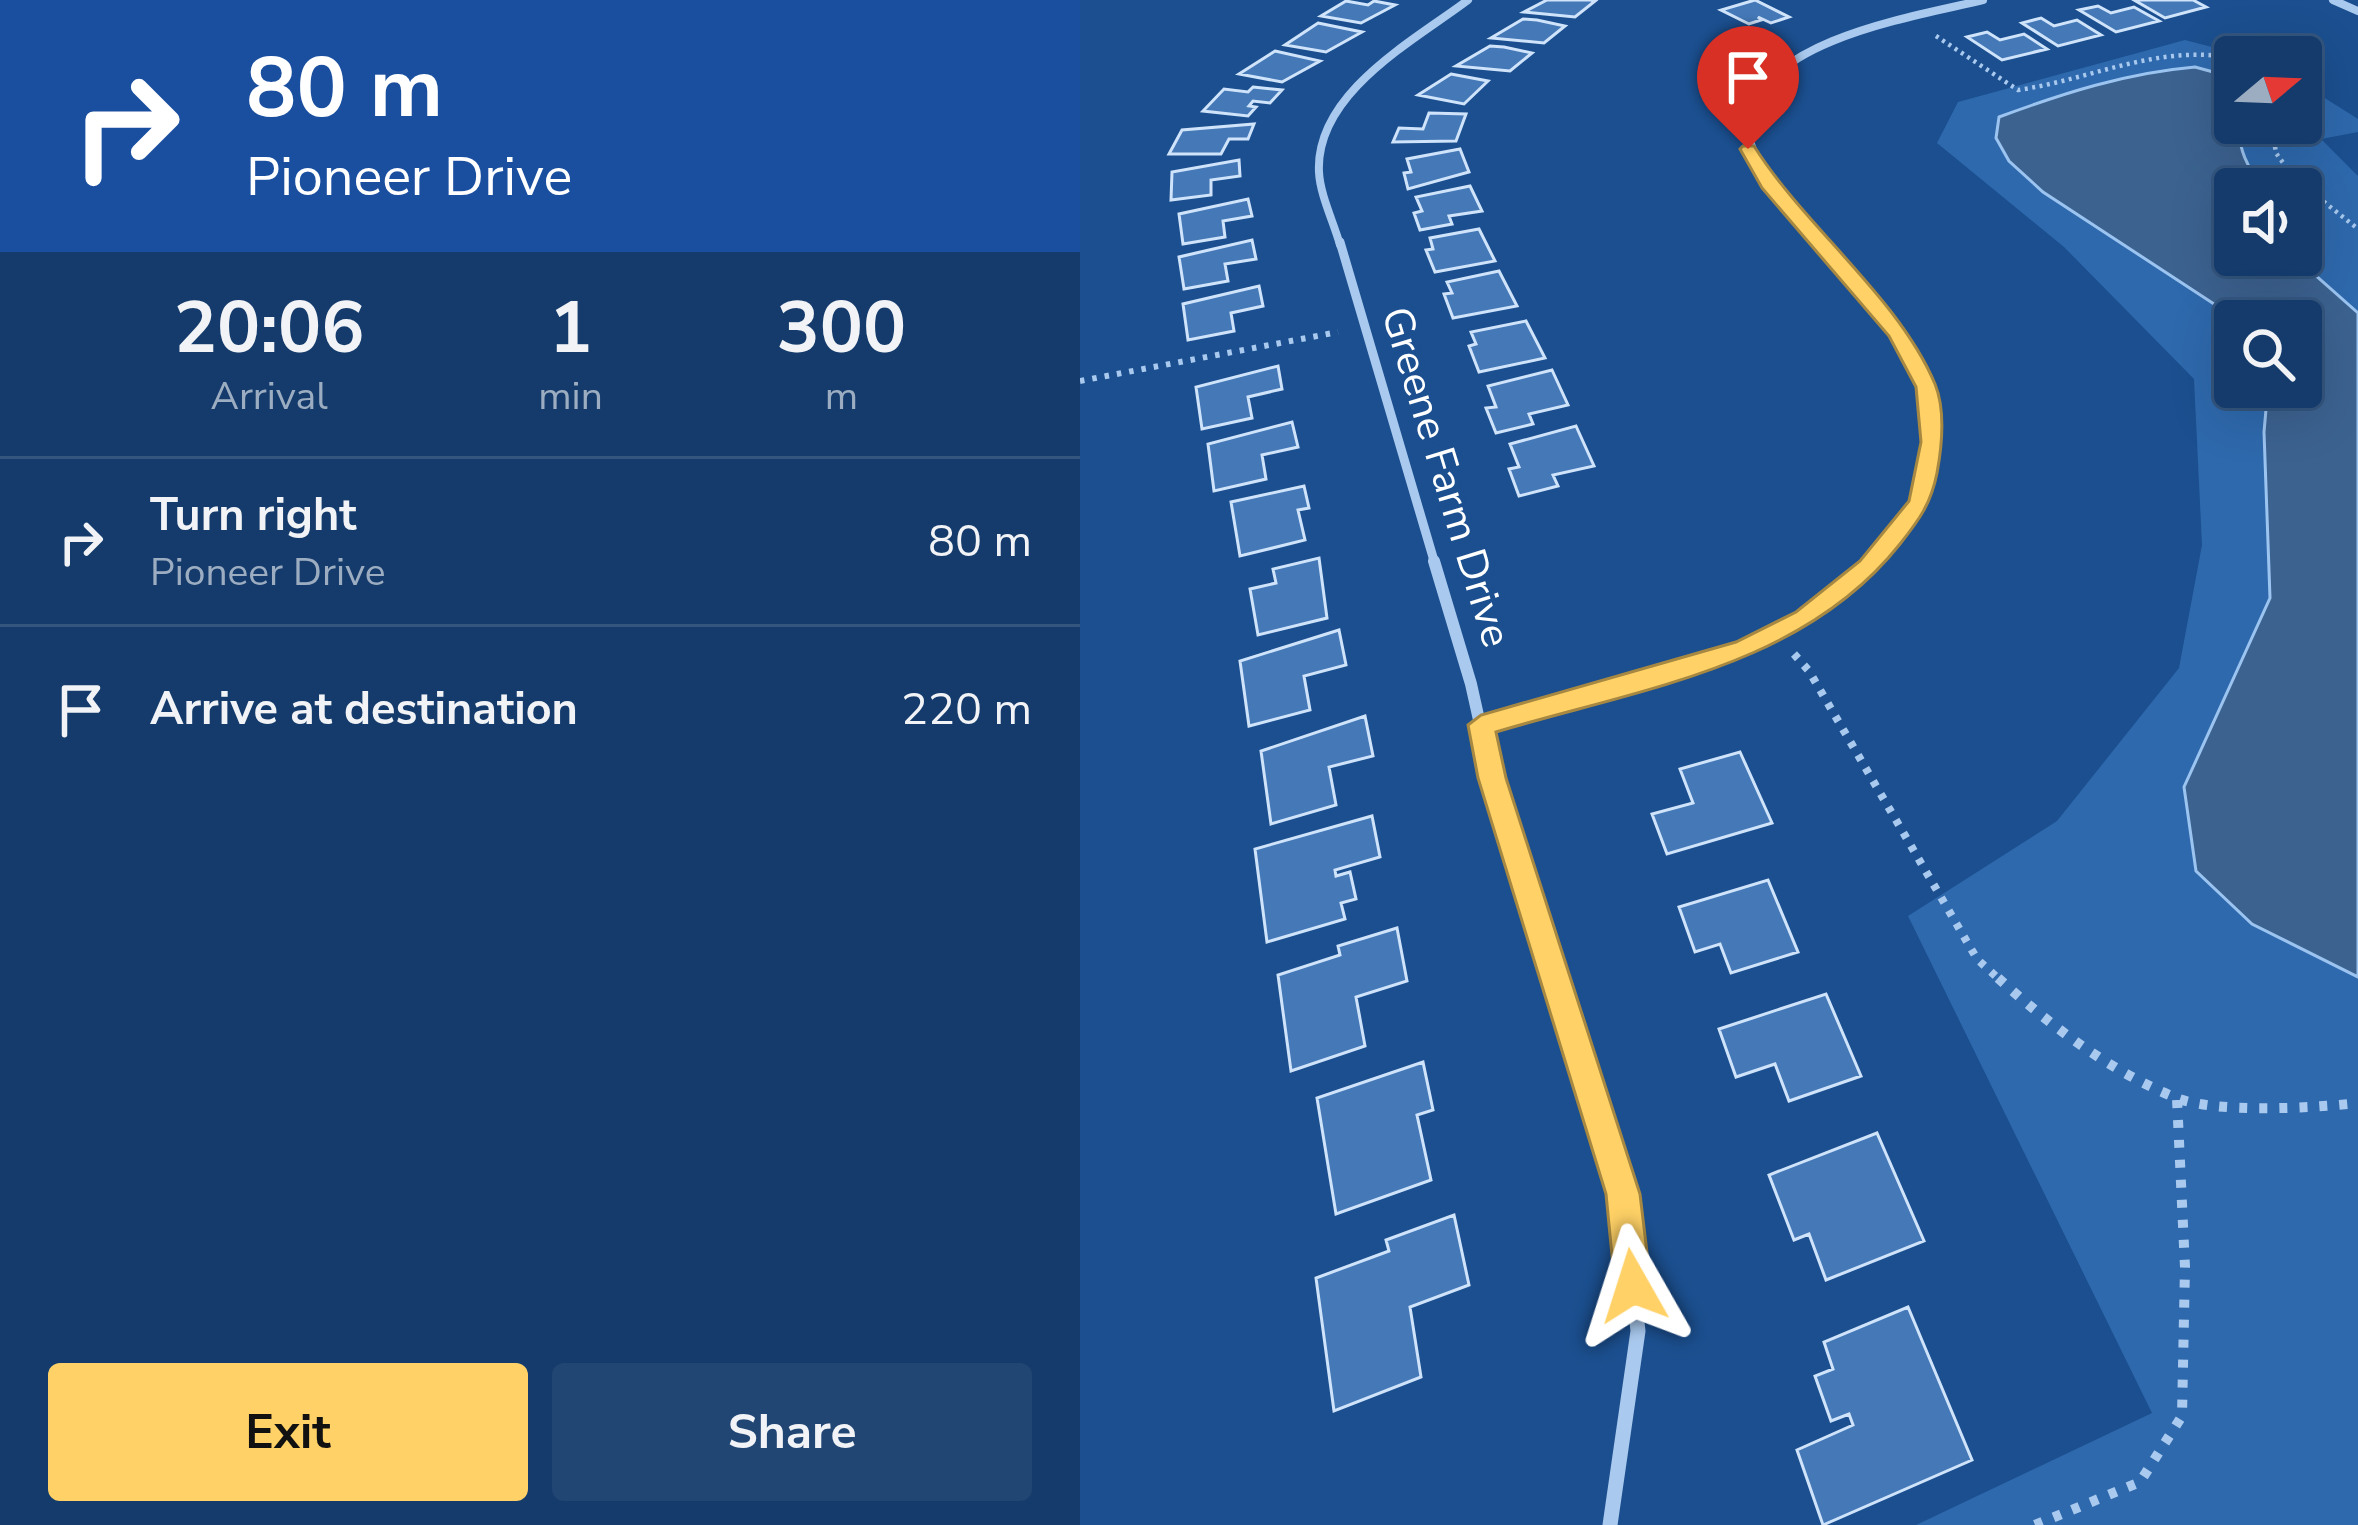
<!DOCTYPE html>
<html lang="en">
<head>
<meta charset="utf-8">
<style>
	body { margin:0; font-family:"Nunito Sans",sans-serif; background:#214673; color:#f1f3f6; height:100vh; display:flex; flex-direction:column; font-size:45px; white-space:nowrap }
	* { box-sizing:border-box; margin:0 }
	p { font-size:39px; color:#9dadc1 }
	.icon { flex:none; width:66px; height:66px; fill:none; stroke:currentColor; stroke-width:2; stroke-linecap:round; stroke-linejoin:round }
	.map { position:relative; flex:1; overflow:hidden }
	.panel { display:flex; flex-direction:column; background:#143b6b; width:1080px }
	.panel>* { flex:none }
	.hud { background:#1a4fa0; color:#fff; overflow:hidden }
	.needle { width:78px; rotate:71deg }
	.tools { position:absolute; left:1134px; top:36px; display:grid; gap:24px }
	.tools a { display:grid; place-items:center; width:108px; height:108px; border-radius:12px; background:#143b6b; box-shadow:0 12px 48px #0002,0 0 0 3px #33557e; font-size:60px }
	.pin { position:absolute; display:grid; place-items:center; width:102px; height:102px; color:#fff; margin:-123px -51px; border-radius:50% 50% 50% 0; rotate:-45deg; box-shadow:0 0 12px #0007 }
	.pin .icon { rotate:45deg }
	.me { position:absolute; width:132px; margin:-66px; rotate:354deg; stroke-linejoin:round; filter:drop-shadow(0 0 9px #0008) }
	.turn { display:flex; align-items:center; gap:42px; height:252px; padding:0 48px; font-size:54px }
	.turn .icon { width:156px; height:156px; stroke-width:2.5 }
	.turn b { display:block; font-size:84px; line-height:102px }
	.eta { display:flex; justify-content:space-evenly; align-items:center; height:204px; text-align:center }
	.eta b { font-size:72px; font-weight:700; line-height:84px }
	.button { display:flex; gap:24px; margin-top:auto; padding:24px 48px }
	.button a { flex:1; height:138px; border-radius:12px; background:#ffd166; color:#111; font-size:48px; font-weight:700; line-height:138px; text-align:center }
	.button a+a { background:#214673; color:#f1f3f6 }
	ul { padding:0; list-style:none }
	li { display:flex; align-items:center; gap:36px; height:168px; padding:0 48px; border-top:3px solid #33557e }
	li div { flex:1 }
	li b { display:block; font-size:45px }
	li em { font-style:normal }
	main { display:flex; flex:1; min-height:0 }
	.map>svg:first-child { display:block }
	.green { fill:#2e69ad; fill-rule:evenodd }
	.water { fill:#3c6290; stroke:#9cc4f0; stroke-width:3 }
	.building { fill:#4478b7; stroke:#cfe3fa; stroke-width:3 }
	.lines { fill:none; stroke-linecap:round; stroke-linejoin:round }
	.path-far3 { stroke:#a9c9ee; stroke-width:4.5; stroke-dasharray:3 4.5; stroke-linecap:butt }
	.path-far2 { stroke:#a9c9ee; stroke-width:6; stroke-dasharray:4.5 8; stroke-linecap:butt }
	.path-far1 { stroke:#a9c9ee; stroke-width:8; stroke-dasharray:6 9; stroke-linecap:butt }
	.path { stroke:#a9c9ee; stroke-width:10; stroke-dasharray:8 12; stroke-linecap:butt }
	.minor-far3 { stroke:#a9c9ee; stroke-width:8 }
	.minor-far2 { stroke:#a9c9ee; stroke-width:9 }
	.minor-far1 { stroke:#a9c9ee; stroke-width:12 }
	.minor { stroke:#a9c9ee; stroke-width:15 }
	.route { fill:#ffd166; stroke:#a68842; stroke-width:3 }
	.labels { text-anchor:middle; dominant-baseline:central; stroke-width:12; stroke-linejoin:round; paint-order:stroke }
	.street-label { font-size:42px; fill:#fff; stroke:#1b4f8f }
</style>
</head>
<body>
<main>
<section class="panel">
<div class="hud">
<div class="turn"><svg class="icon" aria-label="right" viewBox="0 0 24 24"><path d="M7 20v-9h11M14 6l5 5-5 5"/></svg><div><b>80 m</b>Pioneer Drive</div></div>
</div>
<div class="eta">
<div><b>20:06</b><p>Arrival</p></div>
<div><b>1</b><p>min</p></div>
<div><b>300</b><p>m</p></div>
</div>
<ul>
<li><svg class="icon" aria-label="right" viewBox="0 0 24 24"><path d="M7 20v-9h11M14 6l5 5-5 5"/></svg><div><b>Turn right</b><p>Pioneer Drive</p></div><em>80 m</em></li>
<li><svg class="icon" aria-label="arrive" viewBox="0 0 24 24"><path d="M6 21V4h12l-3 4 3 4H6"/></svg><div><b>Arrive at destination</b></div><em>220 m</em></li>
</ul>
<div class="button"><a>Exit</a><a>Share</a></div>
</section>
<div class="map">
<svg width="1278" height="1525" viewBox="0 0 1278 1525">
	<rect width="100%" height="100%" fill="#1b4f8f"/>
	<!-- green -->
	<path class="green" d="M1105 40 1170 57H1155V123H1221V83L1278 119V132L1241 139 1278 176V1525H836L1072 1413 828 916 977 821 1099 668 1122 545 1114 379 984 247 857 143 878 102ZM1155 189H1221V255H1155ZM1155 321H1221V387H1155Z"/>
	<!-- water -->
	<path class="water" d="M1115 67 1155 78V123H1161C1155 147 1170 170 1183 189H1155V255H1221V242L1233 273 1278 313V977L1172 924 1116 871 1104 787 1190 598 1184 432 1188 387H1221V321H1160L963 192 929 161 916 138 919 117C984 93 1046 73 1115 67Z"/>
	<!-- building -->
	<path class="building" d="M467 0H510L515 1 495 17 444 12Z
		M675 0 709 17 691 23 678 17 681 20 669 24 641 10Z
		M1054 0H1113L1126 7 1085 18Z
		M266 1 288 5 294 1 315 5 281 23 241 16Z
		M1018 6 1031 13 1054 7 1079 21 1036 32 999 10Z
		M961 18 974 26 997 20 1021 35 978 46 942 23Z
		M443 19 457 20 485 26 464 43 411 38Z
		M238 23 282 32 246 52 205 45Z
		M907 32 920 40 944 34 967 49 922 60 887 37Z
		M410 46 424 47 452 53 430 71 376 66Z
		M195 51 240 61 202 82 159 74Z
		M371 74 408 81 384 104 338 95Z
		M173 87 202 90 190 103 173 101 169 106 176 107 168 116 123 111 144 89 168 92Z
		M349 113 386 114 376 141 313 142 319 128 343 129Z
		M174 124 168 139H149L141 154H89L102 130Z
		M380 149 389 172 328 189 324 173 331 172 327 159Z
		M159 160 160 176 131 180V195L91 200 92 172Z
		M390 186 402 211 369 216 372 224 340 230 334 213 342 211 336 197Z
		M168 199 172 216 143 221 145 237 103 244 99 214Z
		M399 229 415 261 355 272 346 250 353 249 350 238Z
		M172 240 176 259 145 264 148 281 104 289 99 257Z
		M419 271 437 306 373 318 364 294 372 293 367 282Z
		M179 286 183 306 151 313 154 331 108 340 103 304Z
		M446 321 465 358 399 372 389 346 396 344 391 332Z
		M198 366 202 389 168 397 172 418 122 429 116 387Z
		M472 370 488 405 449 414 453 424 416 433 406 408 416 407 408 386Z
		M212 422 218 447 182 455 186 479 134 491 128 444Z
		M496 426 514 466 473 475 478 486 439 496 429 469 439 467 430 444Z
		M224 486 229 508 218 510 225 540 160 556 151 502Z
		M239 558 247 618 178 635 170 589 196 583 193 569Z
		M259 630 266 665 224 676 230 710 169 726 160 661Z
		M285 716 293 756 249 767 256 805 191 824 181 751Z
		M660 752 692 823 587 854 572 814 613 803 600 769Z
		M292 816 300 857 255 870 256 876 270 872 276 899 261 903 265 919 187 942 175 849Z
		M688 880 718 952 651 973 640 944 615 952 599 907Z
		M317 928 327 981 276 997 285 1046 211 1071 198 975 260 955 258 946Z
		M746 994 781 1076 709 1101 695 1064 656 1077 639 1029Z
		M343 1062 353 1110 337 1115 351 1180 256 1214 237 1098Z
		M797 1133 844 1241 746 1280 729 1234 714 1240 689 1175Z
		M374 1215 389 1285 330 1307 341 1377 254 1411 236 1278 309 1251 306 1240Z
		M828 1307 892 1460 743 1525 717 1450 773 1425 769 1414 751 1421 735 1376 753 1369 744 1342Z"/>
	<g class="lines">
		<!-- path-far3 -->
		<path class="path-far3" d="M856 36 938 90C1013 79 1077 44 1155 58
			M1210 123 1194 140 1196 153 1214 178 1278 229"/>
		<!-- path-far2 -->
		<path class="path-far2" d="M0 381 258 332"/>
		<!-- path-far1 -->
		<path class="path-far1" d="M714 654 729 671 897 959 921 981"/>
		<!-- path -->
		<path class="path" d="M918 978C970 1025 1028 1070 1094 1097 1133 1114 1234 1108 1278 1103
			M955 1525 1060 1482 1102 1416 1105 1267 1097 1099"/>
		<!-- minor-far3 -->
		<path class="minor-far3" d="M1253 0 1278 11
			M260 245C254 223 240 195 239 172 235 93 335 40 388 0
			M741 245C712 214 681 180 669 138 666 129 670 121 672 112 691 38 838 16 903 0"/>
		<!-- minor-far2 -->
		<path class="minor-far2" d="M260 242 355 564
			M738 242C831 346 907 441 788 564"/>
		<!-- minor-far1 -->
		<path class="minor-far1" d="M354 561 391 684 412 778 476 981
			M401 725C535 686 691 665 791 561"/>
		<!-- minor -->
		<path class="minor" d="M475 978 543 1194 558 1331 530 1525"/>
	</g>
	<!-- route -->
	<path class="route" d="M663 146H674C725 227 819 298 855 384 866 411 862 446 857 473 851 504 839 520 820 544 723 667 559 689 416 732L426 778 560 1194 571 1286 566 1298 553 1304 540 1298 535 1286 526 1194 398 778 388 725 401 715 656 642 716 612 780 561 829 501 841 442 836 387 809 336 682 188 660 149Z"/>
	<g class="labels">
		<!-- street labels -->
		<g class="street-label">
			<text transform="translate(366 477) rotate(73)">Greene Farm Drive</text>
		</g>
	</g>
</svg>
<div class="tools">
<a><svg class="needle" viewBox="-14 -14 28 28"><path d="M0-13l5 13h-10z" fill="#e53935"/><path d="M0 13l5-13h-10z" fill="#9dadc1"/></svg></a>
<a><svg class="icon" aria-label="sound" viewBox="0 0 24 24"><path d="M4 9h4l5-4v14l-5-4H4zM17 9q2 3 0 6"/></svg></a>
<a><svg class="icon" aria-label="search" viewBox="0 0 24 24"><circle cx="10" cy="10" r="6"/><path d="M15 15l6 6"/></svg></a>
</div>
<div class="pin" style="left:668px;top:149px;background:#d93025"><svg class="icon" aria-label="arrive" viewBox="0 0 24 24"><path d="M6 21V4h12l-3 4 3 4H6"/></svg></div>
<svg class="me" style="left:553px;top:1286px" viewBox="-20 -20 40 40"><path d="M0-17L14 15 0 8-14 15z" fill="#ffd166" stroke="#fff" stroke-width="4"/></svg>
</div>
</main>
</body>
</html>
